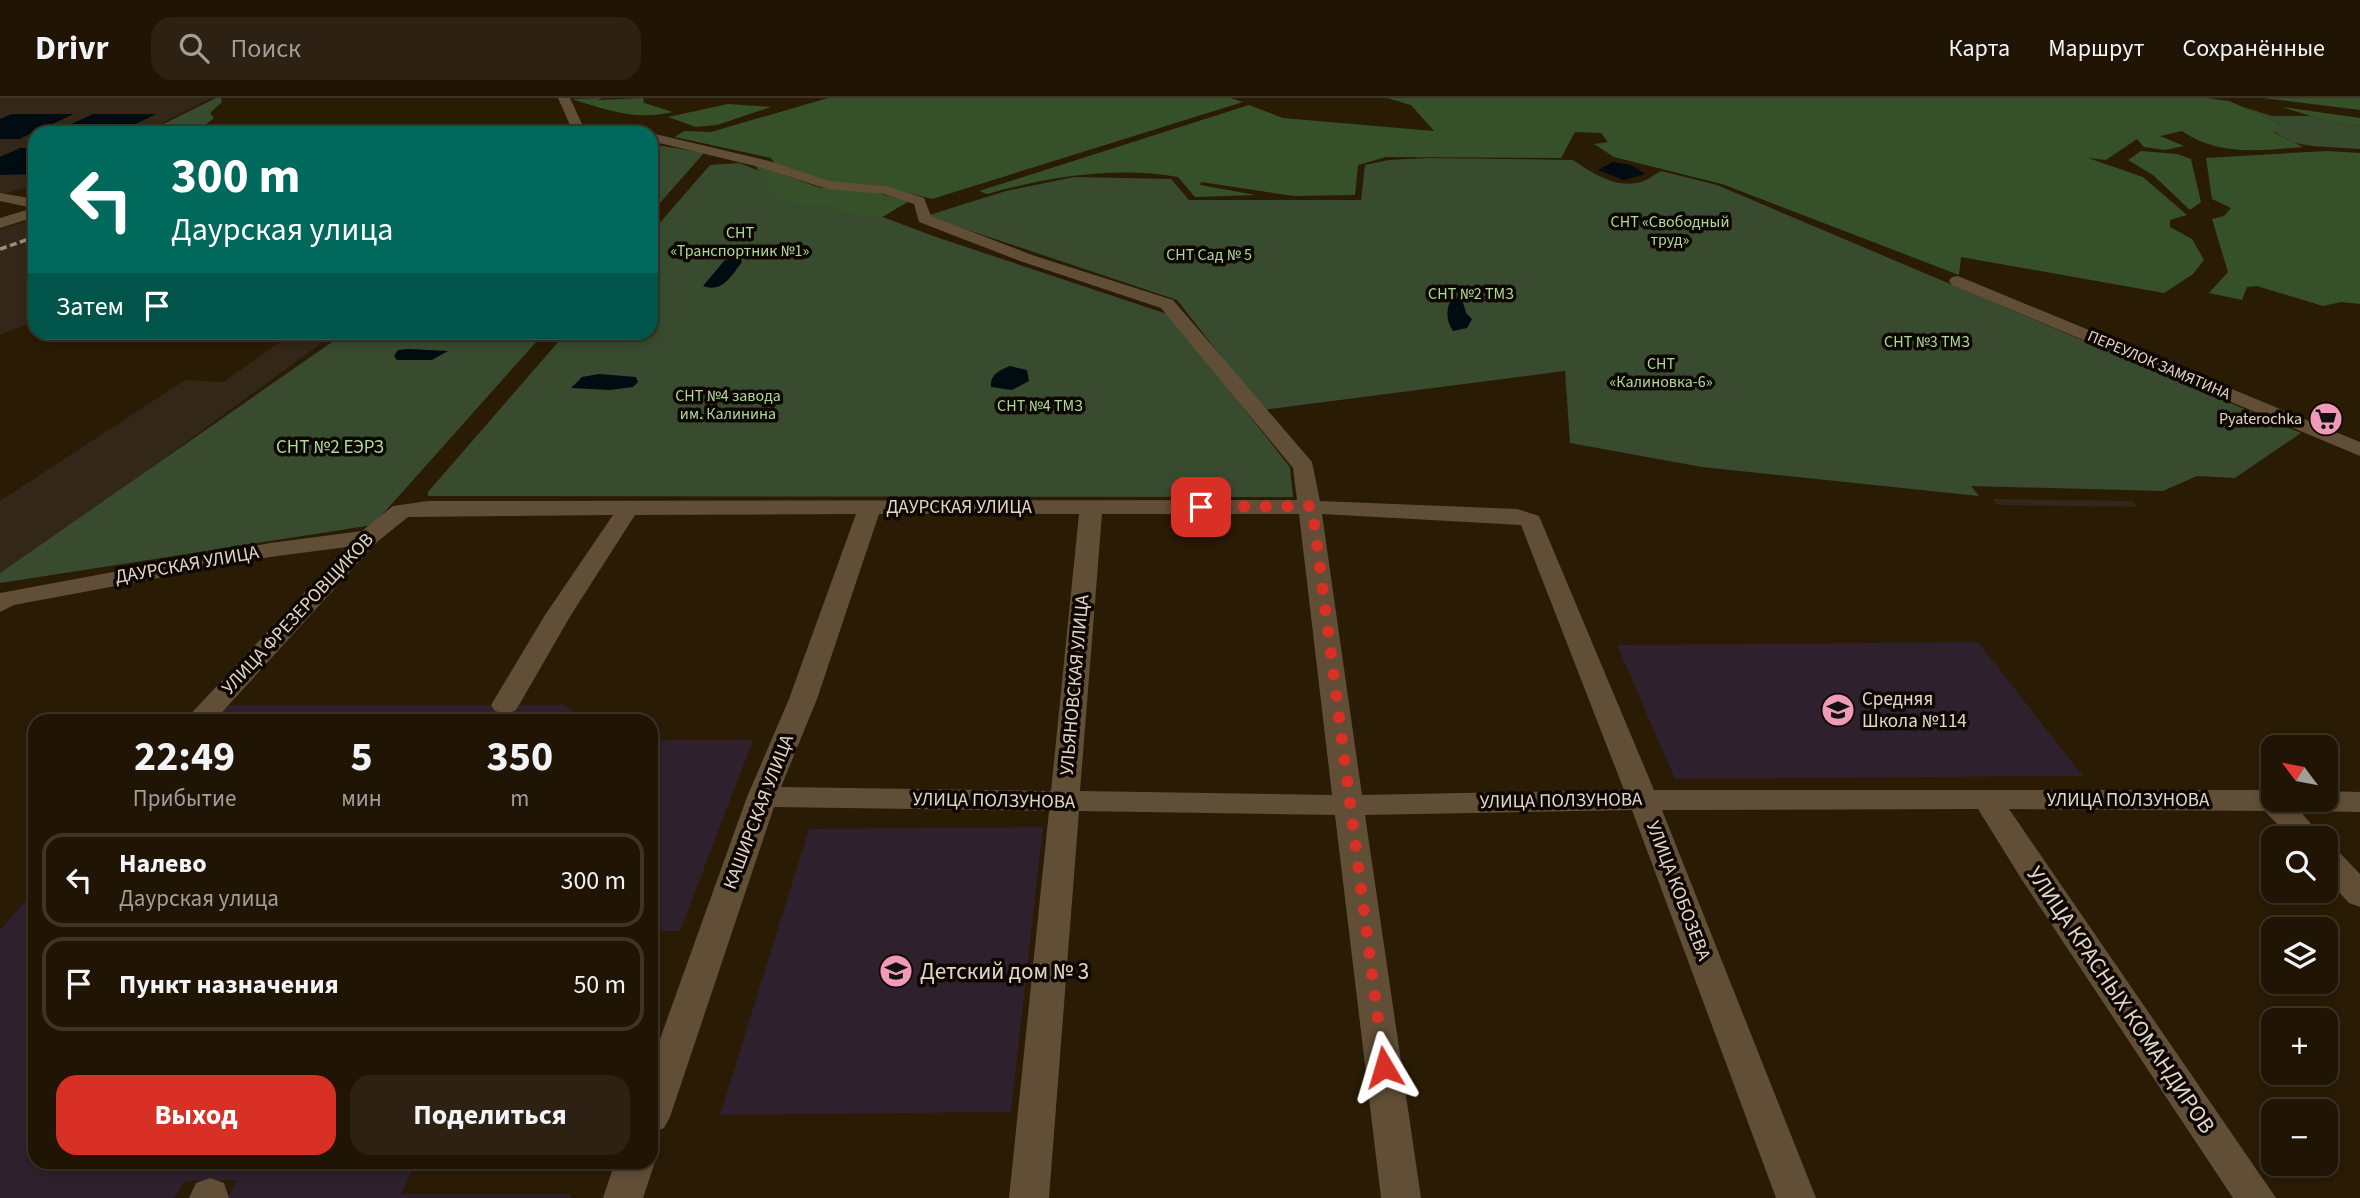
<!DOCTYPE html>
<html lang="ru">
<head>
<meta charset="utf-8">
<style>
	body { margin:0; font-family:"Source Sans 3",sans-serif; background:#2d2113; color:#f1f3f6; height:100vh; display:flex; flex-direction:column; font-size:26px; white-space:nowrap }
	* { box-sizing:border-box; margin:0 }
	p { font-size:23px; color:#a29e9a }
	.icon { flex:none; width:38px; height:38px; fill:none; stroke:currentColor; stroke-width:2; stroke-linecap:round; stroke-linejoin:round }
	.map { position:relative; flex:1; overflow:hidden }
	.details { position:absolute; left:28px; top:616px; width:630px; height:455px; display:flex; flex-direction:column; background:#201404; border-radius:21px; box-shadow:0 4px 10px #0003,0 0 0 2px #3d3326 }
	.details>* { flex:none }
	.top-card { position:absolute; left:28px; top:28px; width:630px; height:214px; border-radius:21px; box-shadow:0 4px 10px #0003,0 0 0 2px #3d3326; background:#00695c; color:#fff; overflow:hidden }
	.needle { width:46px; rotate:302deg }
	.fabs { position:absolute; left:2261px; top:637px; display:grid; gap:14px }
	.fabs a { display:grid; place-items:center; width:77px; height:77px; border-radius:14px; background:#201404; box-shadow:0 4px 10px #0003,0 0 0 2px #3d3326; font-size:35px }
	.pin { position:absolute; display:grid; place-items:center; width:60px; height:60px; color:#fff; margin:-30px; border-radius:14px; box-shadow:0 4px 10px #0006 }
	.me { position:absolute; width:77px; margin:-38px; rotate:353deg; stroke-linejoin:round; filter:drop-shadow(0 0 5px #0008) }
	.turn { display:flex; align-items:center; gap:24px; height:147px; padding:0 28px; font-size:32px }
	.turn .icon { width:91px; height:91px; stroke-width:2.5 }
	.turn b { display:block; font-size:49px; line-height:60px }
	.then { display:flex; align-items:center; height:66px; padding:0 28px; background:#0003; gap:14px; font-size:26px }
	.eta { display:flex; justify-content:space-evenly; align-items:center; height:119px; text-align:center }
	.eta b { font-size:42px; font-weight:700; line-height:49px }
	.primary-button { display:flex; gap:14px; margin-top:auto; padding:14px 28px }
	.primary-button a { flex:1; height:80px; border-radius:21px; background:#d93025; color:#fff; font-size:28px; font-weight:700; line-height:80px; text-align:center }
	.primary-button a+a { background:#2d2113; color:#f1f3f6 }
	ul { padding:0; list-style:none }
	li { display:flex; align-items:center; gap:21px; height:94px; margin:0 14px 10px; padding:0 14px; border:4px solid #3d3326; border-radius:21px }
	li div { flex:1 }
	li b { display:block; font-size:26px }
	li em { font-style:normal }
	header { display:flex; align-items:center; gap:42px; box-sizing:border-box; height:98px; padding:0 35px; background:#201404; border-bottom:2px solid #3d3326 }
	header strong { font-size:33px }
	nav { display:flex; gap:38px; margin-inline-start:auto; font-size:24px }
	.search { width:490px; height:63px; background:#2d2113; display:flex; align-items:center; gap:18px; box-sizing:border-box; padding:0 24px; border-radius:21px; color:#a29e9a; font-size:26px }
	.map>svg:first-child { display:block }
	.industrial { fill:#332719 }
	.education { fill:#2e202c }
	.green { fill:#384b2f }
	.forest { fill:#36512a }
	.water { fill:#000b12 }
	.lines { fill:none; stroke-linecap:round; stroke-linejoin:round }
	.minor { fill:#604e37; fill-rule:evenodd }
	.rail { stroke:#998d7c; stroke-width:3.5; stroke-dasharray:7 3.5; stroke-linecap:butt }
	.route { stroke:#d93025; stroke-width:12; stroke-dasharray:0 21.6 }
	.labels { text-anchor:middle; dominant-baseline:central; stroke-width:7; stroke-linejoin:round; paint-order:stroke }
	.far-park-label { font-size:16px; fill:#acda99; stroke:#0e0702 }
	.far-street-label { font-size:16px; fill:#e0d6c9; stroke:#0e0702 }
	.far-poi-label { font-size:16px; fill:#e0d6c9; stroke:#0e0702; text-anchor:end }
	.park-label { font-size:19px; fill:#acda99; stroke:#0e0702 }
	.street-label { font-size:19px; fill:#e0d6c9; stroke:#0e0702 }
	.poi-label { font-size:19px; fill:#e0d6c9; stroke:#0e0702; text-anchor:start }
	.near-poi-label { font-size:23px; fill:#e0d6c9; stroke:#0e0702; text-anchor:start }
	.near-street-label { font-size:23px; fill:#e0d6c9; stroke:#0e0702 }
</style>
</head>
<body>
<header>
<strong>Drivr</strong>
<div class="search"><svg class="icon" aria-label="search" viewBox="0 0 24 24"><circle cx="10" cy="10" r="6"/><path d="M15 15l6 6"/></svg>Поиск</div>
<nav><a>Карта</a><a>Маршрут</a><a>Сохранённые</a></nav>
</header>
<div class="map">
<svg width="2360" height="1100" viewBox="0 0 2360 1100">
	<rect width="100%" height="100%" fill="#2a1b05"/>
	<!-- industrial -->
	<path class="industrial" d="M0 0H211L142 35H35V87L0 97Z
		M35 121V223L0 237V131Z
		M293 235H335L147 373 0 475V403L185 282 223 284Z
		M1993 401 2132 403 2138 409 1998 407Z"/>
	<!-- education -->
	<path class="education" d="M1978 544 2083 678 1675 681 1617 547Z
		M219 607H564L579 617H628L626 623H198Z
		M651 642H753L680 833H651Z
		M1043 729 1011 1014 720 1017 809 731Z
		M35 792V1064H416L401 1096H571L570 1100H228L237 1082 185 1083 174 1100H0V832Z"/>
	<!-- green -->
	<path class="green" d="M216 0H221L222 4 210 15 214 20 201 30 231 28 219 35H145Z
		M2240 8 2272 18H2311L2333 25 2360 28V51L2312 48 2295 45 2272 33 2279 25Z
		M651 46 704 55 651 115Z
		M1427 60 1573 62C1592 75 1616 91 1641 84 1648 82 1655 76 1661 73L1717 87 2301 335 2235 380 2197 378 2163 393 1971 388 1979 398 1702 369 1570 345 1565 273 1263 312 1177 202 926 118 1006 93 1074 79 1171 81 1189 102H1361L1365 67 1389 62Z
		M739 65 936 139 1170 217 1290 369 1293 399 428 398V394L566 235 651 234V135L710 67Z
		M345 235H544L373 427 0 485V475Z
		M273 616 507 618 522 623H254Z"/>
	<!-- forest -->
	<path class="forest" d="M603 0 597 2 643 0 644 5 673 14C636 23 607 12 572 1Z
		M828 0H1230L1243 4 932 101 876 87 830 85 774 65 771 60 675 39 684 33 711 34Z
		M1387 0H2207L2229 3 2279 25 2273 34 2303 49C2259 52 2220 59 2182 33L2160 38 2184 48 2165 52 2144 49 2137 41 2106 62 2088 60 2143 79 2187 117 2170 122V129L2192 141 2204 162 2193 176 2164 195 1961 159 1959 177 1722 86 1614 59 1594 46 1608 44 1601 35 1575 34 1561 60 1386 59 1358 67 1355 97 1294 98 1201 84 1200 87 1256 97 1195 99 1178 79C1115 68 1048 79 987 96L979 93 1249 7 1283 20 1434 33 1411 7Z
		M2263 0H2360V12Z
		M728 6 771 9 717 27 696 29 668 19Z
		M2282 9 2360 20V28L2333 25Z
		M2141 53 2177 56 2191 61 2201 104 2190 112 2153 77 2128 62Z
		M2327 53 2360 55V206L2341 204 2323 208 2257 188 2247 189 2242 202 2209 195 2228 174 2212 121 2224 118 2231 110 2212 101 2206 60Z
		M755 67 821 90 865 92 909 103 881 120 835 113 829 106C786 111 777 103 755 67Z"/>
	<!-- water -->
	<path class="water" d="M12 16H74L19 41H0V21Z
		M93 16H156L117 35H52Z
		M20 50H35V76L0 77V59Z
		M1613 64 1631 67 1645 76 1624 82 1598 72Z
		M732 159 740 160 742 164C731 178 723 195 703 188L724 163Z
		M1453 199 1462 201 1466 215 1472 221 1467 230 1453 233C1446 223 1445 209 1453 199Z
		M409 251 448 253 432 262H397L394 258 398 252Z
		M1010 268 1027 272 1029 283 1012 292 991 289C990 276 1000 272 1010 268Z
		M599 276 636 279 638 284 633 289 610 292 571 290 582 279Z"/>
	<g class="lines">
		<!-- minor -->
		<path class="minor" d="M558 0H570L583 28 596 35 573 34Z
			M651 35 769 63 829 83 886 88 924 100 931 118 1032 157 1173 202 1312 364 1320 403 1517 411 1539 418 1654 692H2273V702H2326V693L2360 694V714L2300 713 2323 740H2290L2265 713 2009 711 2276 1100H2233L2022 782 1978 711 1662 712 1816 1100H1776L1632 712 1365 717 1421 1100H1381L1335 717 1079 713 1049 1100H1009L1049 713 774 709 670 1019 664 1030 651 1035V966L747 699 789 601 856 416 635 417 571 517 519 607 515 613 505 616 495 613 491 607 545 517 613 417 408 419 377 444 214 623H184L347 449 270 459 14 507 0 514V495L270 445 362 433 393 408 428 403 1297 402 1293 370 1161 210 1020 163 919 124 914 106 884 96 827 91 759 69 651 43ZM879 416H1079L1051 693 781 689 817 601ZM1102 416H1299L1332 697 1080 693ZM1322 416 1521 427 1624 692 1362 697Z
			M0 95 35 101V119L0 130V120L33 110 0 103Z
			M1958 178 2360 344V358L1952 187 1949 183 1952 179Z
			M2326 749 2337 752 2360 776V809L2349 805 2326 780Z
			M651 1056 655 1064 643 1100H603L615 1064H651Z
			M210 1080 224 1085 229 1100H189L196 1085Z"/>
		<!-- rail -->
		<path class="rail" d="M0 151 35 139"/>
	</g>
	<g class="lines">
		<!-- route -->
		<path class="route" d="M1201 409 1312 408 1384 969"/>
	</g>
	<!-- icons -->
	<defs>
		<symbol id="supermarket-disc" viewBox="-11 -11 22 22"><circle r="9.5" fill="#ef9ab7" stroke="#0e0702"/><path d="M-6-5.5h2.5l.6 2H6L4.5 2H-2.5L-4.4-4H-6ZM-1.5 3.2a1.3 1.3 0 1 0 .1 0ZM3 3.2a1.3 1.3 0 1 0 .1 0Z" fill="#111"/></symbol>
		<symbol id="school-disc" viewBox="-11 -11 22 22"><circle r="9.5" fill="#ef9ab7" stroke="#0e0702"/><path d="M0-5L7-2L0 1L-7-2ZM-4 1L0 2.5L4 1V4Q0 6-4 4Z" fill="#111"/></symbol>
	</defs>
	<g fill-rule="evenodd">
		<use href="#supermarket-disc" x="2307" y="302" width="38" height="38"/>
		<use href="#school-disc" x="1819" y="593" width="38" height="38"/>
		<use href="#school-disc" x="877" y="854" width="38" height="38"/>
	</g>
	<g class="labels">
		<!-- far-park labels -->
		<g class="far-park-label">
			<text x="1670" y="124">СНТ «Свободный<tspan x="1670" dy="18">труд»</tspan></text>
			<text x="740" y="135">СНТ<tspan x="740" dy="18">«Транспортник №1»</tspan></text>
			<text x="1209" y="157">СНТ Сад № 5</text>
			<text x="1471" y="196">СНТ №2 ТМЗ</text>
			<text x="1927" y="244">СНТ №3 ТМЗ</text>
			<text x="1661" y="266">СНТ<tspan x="1661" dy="18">«Калиновка-6»</tspan></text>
			<text x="728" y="298">СНТ №4 завода<tspan x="728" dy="18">им. Калинина</tspan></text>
			<text x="1040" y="308">СНТ №4 ТМЗ</text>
		</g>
		<!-- far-street labels -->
		<g class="far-street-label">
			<text transform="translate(2159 267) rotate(23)">ПЕРЕУЛОК ЗАМЯТИНА</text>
		</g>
		<!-- far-poi labels -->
		<g class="far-poi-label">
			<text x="2302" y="321">Pyaterochka</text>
		</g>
		<!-- park labels -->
		<g class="park-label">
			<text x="330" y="349">СНТ №2 ЕЭРЗ</text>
		</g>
		<!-- street labels -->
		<g class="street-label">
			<text x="959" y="409">ДАУРСКАЯ УЛИЦА</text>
			<text transform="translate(187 467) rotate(-10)">ДАУРСКАЯ УЛИЦА</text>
			<text transform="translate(298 516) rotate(-47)">УЛИЦА ФРЕЗЕРОВЩИКОВ</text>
			<text transform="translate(1075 587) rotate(-85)">УЛЬЯНОВСКАЯ УЛИЦА</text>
			<text x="2128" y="702">УЛИЦА ПОЛЗУНОВА</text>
			<text transform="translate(994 703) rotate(1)">УЛИЦА ПОЛЗУНОВА</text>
			<text transform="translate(1561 703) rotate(-1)">УЛИЦА ПОЛЗУНОВА</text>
			<text transform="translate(759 714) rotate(-69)">КАШИРСКАЯ УЛИЦА</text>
			<text transform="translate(1678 793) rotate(69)">УЛИЦА КОБОЗЕВА</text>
		</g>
		<!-- poi labels -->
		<g class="poi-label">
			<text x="1862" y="601">Средняя<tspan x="1862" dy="22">Школа №114</tspan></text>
		</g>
		<!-- near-poi labels -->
		<g class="near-poi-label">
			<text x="920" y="873">Детский дом № 3</text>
		</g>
		<!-- near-street labels -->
		<g class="near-street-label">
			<text transform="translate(2121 902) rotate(56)">УЛИЦА КРАСНЫХ КОМАНДИРОВ</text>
		</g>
	</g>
</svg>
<div class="fabs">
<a><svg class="needle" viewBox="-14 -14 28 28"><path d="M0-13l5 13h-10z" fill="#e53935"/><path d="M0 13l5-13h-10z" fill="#a29e9a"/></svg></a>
<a><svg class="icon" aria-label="search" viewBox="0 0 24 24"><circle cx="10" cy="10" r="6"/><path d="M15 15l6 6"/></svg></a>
<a><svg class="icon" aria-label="layers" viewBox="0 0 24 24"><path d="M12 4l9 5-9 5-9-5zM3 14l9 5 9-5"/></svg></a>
<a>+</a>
<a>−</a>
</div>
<div class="pin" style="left:1201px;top:409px;background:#d93025"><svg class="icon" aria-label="arrive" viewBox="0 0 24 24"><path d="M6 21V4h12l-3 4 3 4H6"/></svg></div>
<svg class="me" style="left:1384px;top:969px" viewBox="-20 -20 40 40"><path d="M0-17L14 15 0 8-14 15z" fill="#d93025" stroke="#fff" stroke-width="4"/></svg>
<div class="top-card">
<div class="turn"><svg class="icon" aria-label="left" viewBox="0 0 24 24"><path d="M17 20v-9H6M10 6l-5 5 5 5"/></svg><div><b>300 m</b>Даурская улица</div></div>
<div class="then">Затем<svg class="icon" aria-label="arrive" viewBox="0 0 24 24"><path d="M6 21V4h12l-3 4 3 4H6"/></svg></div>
</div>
<section class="details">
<div class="eta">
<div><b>22:49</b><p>Прибытие</p></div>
<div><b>5</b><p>мин</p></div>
<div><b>350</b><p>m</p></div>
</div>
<ul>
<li><svg class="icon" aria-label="left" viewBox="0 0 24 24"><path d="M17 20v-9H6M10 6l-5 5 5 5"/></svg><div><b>Налево</b><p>Даурская улица</p></div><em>300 m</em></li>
<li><svg class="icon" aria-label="arrive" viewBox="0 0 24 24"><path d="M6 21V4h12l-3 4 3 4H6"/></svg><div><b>Пункт назначения</b></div><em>50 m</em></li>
</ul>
<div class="primary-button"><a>Выход</a><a>Поделиться</a></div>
</section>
</div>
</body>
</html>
